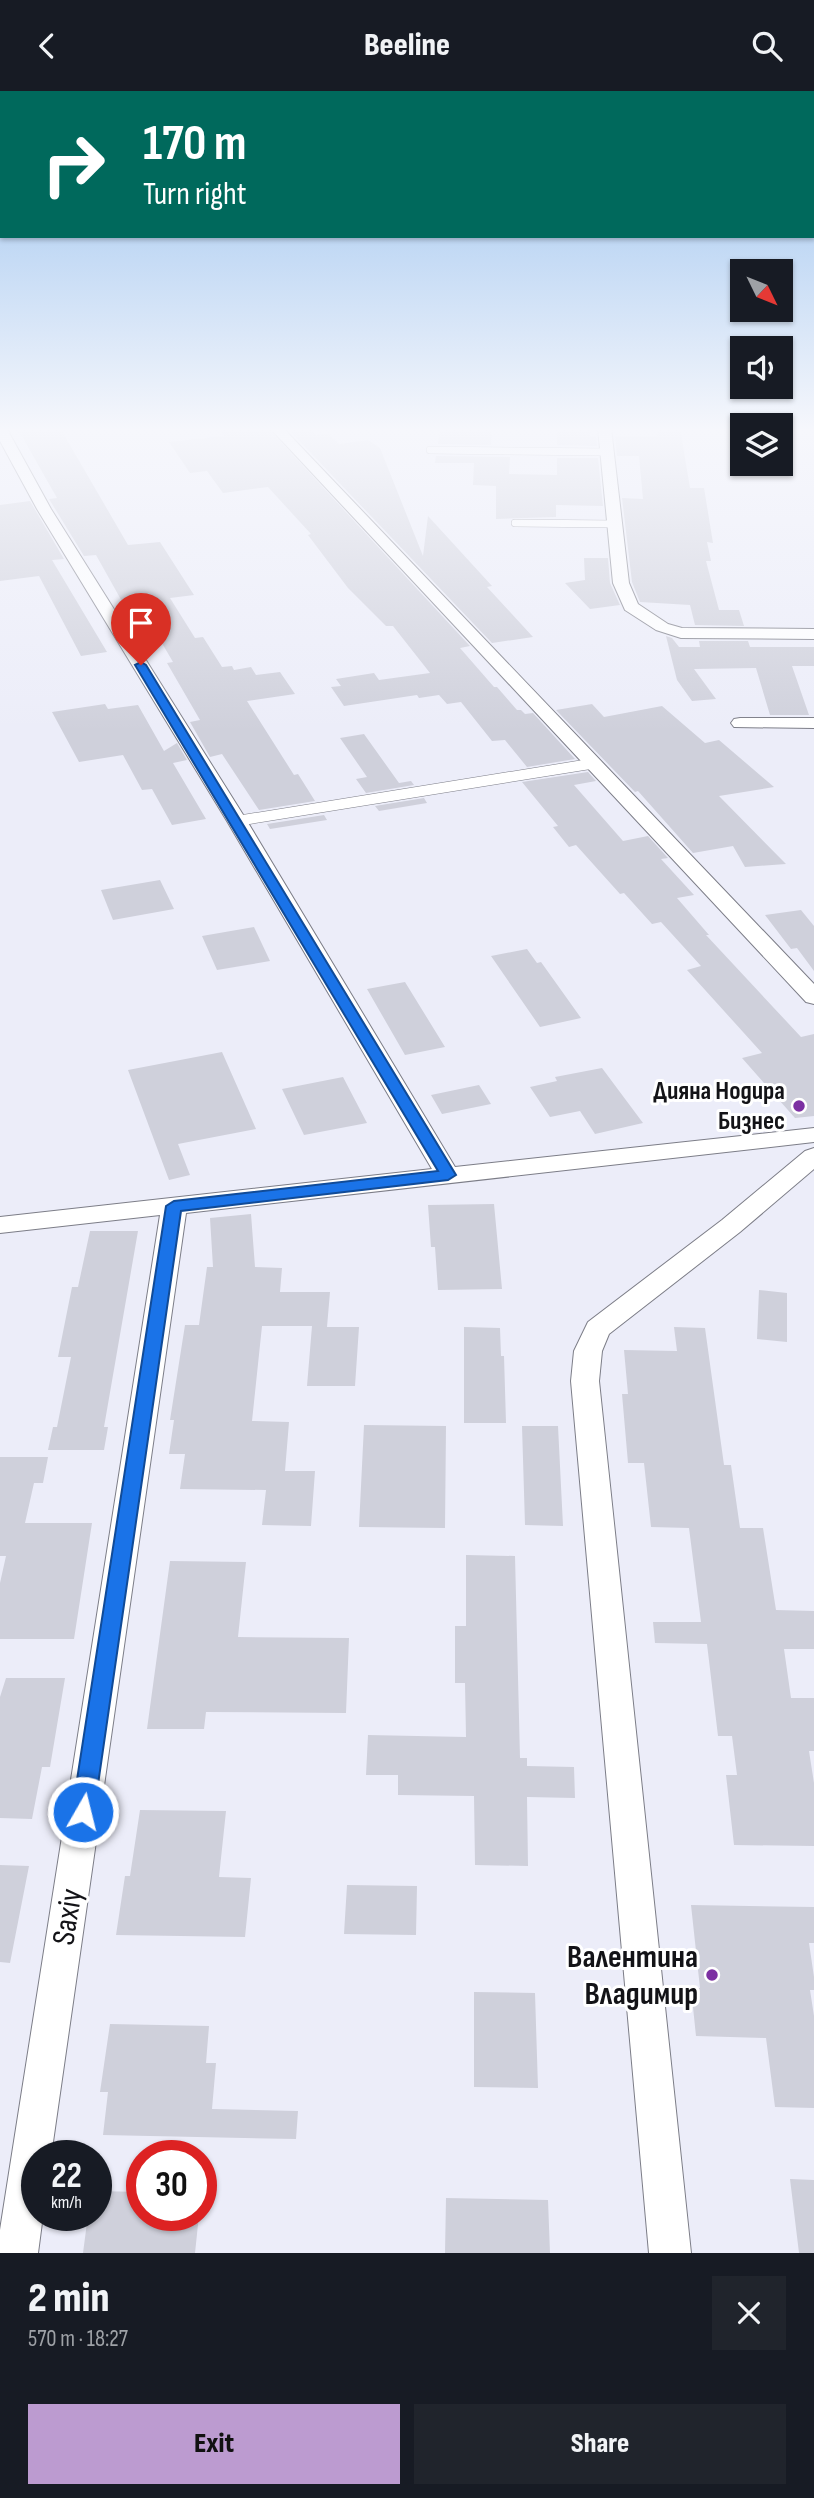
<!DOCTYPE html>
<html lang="en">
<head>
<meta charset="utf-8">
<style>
	body { margin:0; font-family:"Sofia Sans Condensed",sans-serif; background:#20242c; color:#f1f3f6; height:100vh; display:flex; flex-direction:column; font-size:26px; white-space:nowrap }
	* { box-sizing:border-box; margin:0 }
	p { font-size:23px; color:#9ea1a6 }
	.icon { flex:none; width:38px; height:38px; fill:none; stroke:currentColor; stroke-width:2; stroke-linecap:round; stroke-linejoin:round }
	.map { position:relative; height:2162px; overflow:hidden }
	.drawer { display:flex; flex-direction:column; background:#171b24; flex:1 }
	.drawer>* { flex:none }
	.hud { position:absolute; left:0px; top:0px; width:816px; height:147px; box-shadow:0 2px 5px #0004; background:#00695c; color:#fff; overflow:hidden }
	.needle { width:46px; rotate:133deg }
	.tools { position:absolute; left:730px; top:168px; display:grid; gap:14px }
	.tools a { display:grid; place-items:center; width:63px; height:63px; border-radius:0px; background:#171b24; box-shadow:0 2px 5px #0004; font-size:35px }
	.speed { position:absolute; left:21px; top:2049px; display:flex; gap:14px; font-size:35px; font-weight:700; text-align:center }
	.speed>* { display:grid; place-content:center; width:91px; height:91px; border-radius:50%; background:#171b24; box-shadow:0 2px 5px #0004; line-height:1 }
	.speed small { font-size:18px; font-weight:400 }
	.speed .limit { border:10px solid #d22; background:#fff; color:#111 }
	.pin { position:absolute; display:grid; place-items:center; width:60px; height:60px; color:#fff; margin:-72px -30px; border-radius:50% 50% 50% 0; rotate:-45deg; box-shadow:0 0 7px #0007 }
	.pin .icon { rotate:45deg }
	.me { position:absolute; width:77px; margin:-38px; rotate:8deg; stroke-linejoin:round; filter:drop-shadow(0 0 5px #0008) }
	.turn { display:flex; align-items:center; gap:24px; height:147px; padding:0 28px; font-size:32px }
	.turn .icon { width:91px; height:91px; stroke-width:2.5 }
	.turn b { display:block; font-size:49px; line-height:60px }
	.round { display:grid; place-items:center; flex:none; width:74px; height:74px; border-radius:0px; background:#20242c }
	.overview { display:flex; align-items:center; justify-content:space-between; height:119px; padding:0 28px }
	h1 { font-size:42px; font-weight:800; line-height:52px }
	.primary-button { display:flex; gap:14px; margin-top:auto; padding:14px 28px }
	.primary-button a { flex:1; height:80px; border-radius:0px; background:#bc9bd0; color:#111; font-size:28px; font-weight:800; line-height:80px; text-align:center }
	.primary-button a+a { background:#20242c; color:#f1f3f6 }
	header { display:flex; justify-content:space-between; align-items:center; height:91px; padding:0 28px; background:#171b24; font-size:32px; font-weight:800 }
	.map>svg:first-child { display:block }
	.building { fill:#cfd0db }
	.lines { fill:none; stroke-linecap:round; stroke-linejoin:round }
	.service-far1-casing { stroke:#7c7d87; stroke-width:8 }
	.service-casing { stroke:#7c7d87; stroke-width:11 }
	.minor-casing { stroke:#7c7d87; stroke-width:2 }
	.service-far1 { stroke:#fff; stroke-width:7 }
	.service { stroke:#fff; stroke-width:10 }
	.minor { fill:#fff; fill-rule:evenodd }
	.route { fill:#1a73e8; stroke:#114b97; stroke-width:2 }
	.poi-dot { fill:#7c30a2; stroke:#fff; stroke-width:2.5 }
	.labels { text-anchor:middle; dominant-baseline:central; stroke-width:6; stroke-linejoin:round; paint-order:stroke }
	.poi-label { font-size:26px; font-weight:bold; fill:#131317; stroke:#fff; text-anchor:end }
	.near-street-label { font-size:32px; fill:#131317; stroke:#fff }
	.near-poi-label { font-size:32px; font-weight:bold; fill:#131317; stroke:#fff; text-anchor:end }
</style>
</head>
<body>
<header><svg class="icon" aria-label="back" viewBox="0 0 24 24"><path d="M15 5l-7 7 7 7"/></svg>Beeline<svg class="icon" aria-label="search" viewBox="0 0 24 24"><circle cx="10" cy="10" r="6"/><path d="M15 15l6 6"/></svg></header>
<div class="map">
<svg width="814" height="2162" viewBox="0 0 814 2162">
	<rect width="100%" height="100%" fill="#ecedf9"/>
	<!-- building -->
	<path class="building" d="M60 337 128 454 160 451 194 504 170 507 195 547 203 546 222 576 232 575 234 579 251 576 256 584 280 581 295 603 247 610 294 684 298 683 315 710 259 719 222 663 210 666 190 631 200 629 167 572 173 571 149 530 139 532 128 513 124 514 96 464 84 465 49 408 57 407 19 340Z
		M249 337H268L470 555 460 557 494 596H497L517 619H521L525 623 533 622 575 668 527 676 505 649 492 650 461 611 447 613 439 604 419 607 417 604 344 615 331 596 341 595 336 588 374 582 379 589 430 582 393 535H386L348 497 308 444 311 443 268 396 223 402 207 380 190 382 169 351 224 345 220 340Z
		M287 337H310L316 344 329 343 339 353 368 349 380 357 423 465 428 425 492 495 487 496 533 546 492 552Z
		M440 337H492L491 354 438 353Z
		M557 337H590V345H596L597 355 557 354Z
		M656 337H680L690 397H704L713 452 707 451 711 470H706L719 519H739L744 535 695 534 690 514 640 511 632 491 622 407 643 408 639 365H617L615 345H657Z
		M436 365 510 366 509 383 557 384V367H598L603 415 556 414V426L496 428V395L473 394 474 372H435Z
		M30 410 64 468 52 469 107 561 81 565 39 485 0 490V414Z
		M584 467H608L610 492 620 514 590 518 565 492 585 489Z
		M666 545 672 547 679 556H700L699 550H748L750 556H814V575H792L809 624H770L756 577 694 578 716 608 692 610 677 589Z
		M105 613 108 618 138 614 164 660 177 652 187 669 173 672 206 728 172 734 152 698 142 699 123 664 79 671 52 621Z
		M592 613 604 626 662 615 705 652 719 649 774 696 719 705 786 773 745 776 733 755 693 762 638 700 635 701 556 619Z
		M364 643 399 692 411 690 414 694 366 702 356 688 367 686 340 647Z
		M588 681 596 690 574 694 623 750 648 745 668 767 661 768 694 804 677 807 709 844H706L801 946 814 943V1025L795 1027 742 967 762 962 687 879 701 875 661 831 652 833 624 802 620 803 576 754 569 756 553 736 558 735 522 691Z
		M424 707 427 712 379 720 375 715Z
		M324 724 327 729 270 738 267 733Z
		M160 789 174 818 113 829 101 799Z
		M801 819 814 835V880L797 857 791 858 765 824Z
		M254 836 270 870 217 879 202 845Z
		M527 858 537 872 541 871 581 927 540 936 491 865Z
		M405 891 445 956 405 964 367 898Z
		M222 961 256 1038 178 1053 190 1084 169 1089 128 979Z
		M602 977 643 1032 595 1043 580 1020 550 1026 530 996 557 990 555 986Z
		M343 986 367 1032 304 1044 282 998Z
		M479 994 491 1013 442 1023 431 1004Z
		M494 1113 502 1198 438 1199 435 1156H431L428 1114Z
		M251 1123 255 1176 282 1177 280 1201H330L327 1236H359L355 1295H307L312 1235H262L252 1330 289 1331 285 1380H315L311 1435 262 1434 266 1399 180 1398 185 1363H169L174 1329H170L185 1234H199L207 1176H213L210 1127Z
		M90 1140H138L104 1336H108L104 1359H48L53 1336H57L71 1266H58L72 1196H78Z
		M759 1199 787 1202V1251L757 1248Z
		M464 1236 500 1237 501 1265H504L506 1332H464Z
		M674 1236 705 1237 724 1374H731L740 1437H763L776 1519 814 1520V1558H784L791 1607H814V1660H809L814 1692V1755L734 1754 726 1684H737L732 1645H718L707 1553 655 1552 653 1531H701L689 1437 651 1436 644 1372H628L622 1303H628L624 1259 677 1260Z
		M364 1334 446 1335 445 1437 359 1436Z
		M522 1335H558L563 1435 525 1434Z
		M0 1366H48L43 1392H34L25 1432H92L74 1548H0V1492L6 1465H0Z
		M466 1464 515 1465 520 1667H527V1675L574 1676 575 1707 527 1706 528 1775 475 1774 474 1705 398 1704V1684H366L368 1644 466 1646 465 1592H455V1535H466Z
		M170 1470 246 1471 238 1546 349 1547 346 1622 206 1621 204 1638H147Z
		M6 1587H65L50 1676H42L32 1728 0 1727V1606Z
		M140 1719 226 1720 219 1786 251 1787 245 1846 116 1844 125 1785H130Z
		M0 1774 29 1775 10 1872 0 1871Z
		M347 1794 417 1795 416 1844 344 1843Z
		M691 1814 814 1816V1852H809L814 1886V1899H810L814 1925V2017L775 2016 766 1947 696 1945 691 1897H700Z
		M474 1901 535 1902 538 1997 474 1996Z
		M110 1933 209 1935 206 1972H216L212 2018 298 2020 296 2048 103 2044 108 2001H100Z
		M790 2088 814 2089V2162H799Z
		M96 2100 142 2101V2124H199L195 2162H83L88 2124H96Z
		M446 2107 548 2109 550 2162H445Z"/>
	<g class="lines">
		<defs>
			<path id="service-far1" d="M430 359 607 361
				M515 432 615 433"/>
			<path id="service" d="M237 730 590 673"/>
			<path id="minor" d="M0 337 7 338 51 418 247 730 455 1076 814 1037V1051L186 1122 51 2065H37V2124H43L38 2162H0V2139L160 1124 0 1142V1126L432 1078 227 730 37 418 0 350Z
				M270 337H283L814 893V913L806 911Z
				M598 337H611L629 492 638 513 668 533 682 537 814 538V548L681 547 656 539 625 519 613 492Z
				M740 627H814V637L734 636 731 632 734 628Z
				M814 1057V1078L740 1141 609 1243 602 1260 599 1290 691 2162H649L571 1290 574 1260 588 1231 722 1129 805 1060Z"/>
		</defs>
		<!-- service-far1 casing -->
		<use href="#service-far1" class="service-far1-casing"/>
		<!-- service casing -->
		<use href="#service" class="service-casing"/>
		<!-- minor casing -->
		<use href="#minor" class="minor-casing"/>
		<!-- service-far1 -->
		<use href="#service-far1" class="service-far1"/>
		<!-- service -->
		<use href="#service" class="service"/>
		<!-- minor -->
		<use href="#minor" class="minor"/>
	</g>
	<!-- sky -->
	<linearGradient id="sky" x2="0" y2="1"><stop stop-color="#96c0ee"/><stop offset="0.53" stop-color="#f6f7fc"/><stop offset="1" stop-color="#f6f7fc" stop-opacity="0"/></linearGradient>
	<rect width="814" height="640" fill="url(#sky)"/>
	<!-- route -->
	<path class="route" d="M141 571 146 574 456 1084 448 1089 181 1120 94 1721 91 1728 83 1731 75 1728 72 1721 166 1115 174 1110 438 1080 135 574Z"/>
	<!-- markers -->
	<g class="poi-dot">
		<circle cx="799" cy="1015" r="7"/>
		<circle cx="712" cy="1884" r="7"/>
	</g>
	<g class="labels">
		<!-- poi labels -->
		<g class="poi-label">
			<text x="785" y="1000">Дияна Нодира<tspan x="785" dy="30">Бизнес</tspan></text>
		</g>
		<!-- near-street labels -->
		<g class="near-street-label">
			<text transform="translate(68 1826) rotate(-81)">Saxiy</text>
		</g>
		<!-- near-poi labels -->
		<g class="near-poi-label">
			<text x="698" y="1866">Валентина<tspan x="698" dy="37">Владимир</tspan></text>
		</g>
	</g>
</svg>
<div class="tools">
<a><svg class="needle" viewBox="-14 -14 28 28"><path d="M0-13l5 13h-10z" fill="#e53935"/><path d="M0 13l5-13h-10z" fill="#9ea1a6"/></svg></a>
<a><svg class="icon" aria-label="sound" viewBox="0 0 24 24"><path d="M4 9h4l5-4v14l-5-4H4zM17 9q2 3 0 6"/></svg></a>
<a><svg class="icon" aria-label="layers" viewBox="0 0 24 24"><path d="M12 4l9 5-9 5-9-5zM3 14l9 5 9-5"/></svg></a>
</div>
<div class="speed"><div>22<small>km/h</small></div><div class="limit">30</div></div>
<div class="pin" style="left:141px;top:574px;background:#d93025"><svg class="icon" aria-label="arrive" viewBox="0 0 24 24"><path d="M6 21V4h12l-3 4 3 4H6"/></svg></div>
<svg class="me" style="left:83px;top:1721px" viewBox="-20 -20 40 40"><circle r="17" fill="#1a73e8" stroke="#fff" stroke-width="3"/><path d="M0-11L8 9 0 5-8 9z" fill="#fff"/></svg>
<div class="hud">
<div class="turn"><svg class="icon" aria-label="right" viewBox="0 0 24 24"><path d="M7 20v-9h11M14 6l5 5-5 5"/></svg><div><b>170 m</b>Turn right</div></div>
</div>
</div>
<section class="drawer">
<div class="overview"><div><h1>2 min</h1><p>570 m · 18:27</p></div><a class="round"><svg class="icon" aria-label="close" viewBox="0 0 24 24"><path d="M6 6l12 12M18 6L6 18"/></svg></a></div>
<div class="primary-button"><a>Exit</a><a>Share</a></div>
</section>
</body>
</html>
